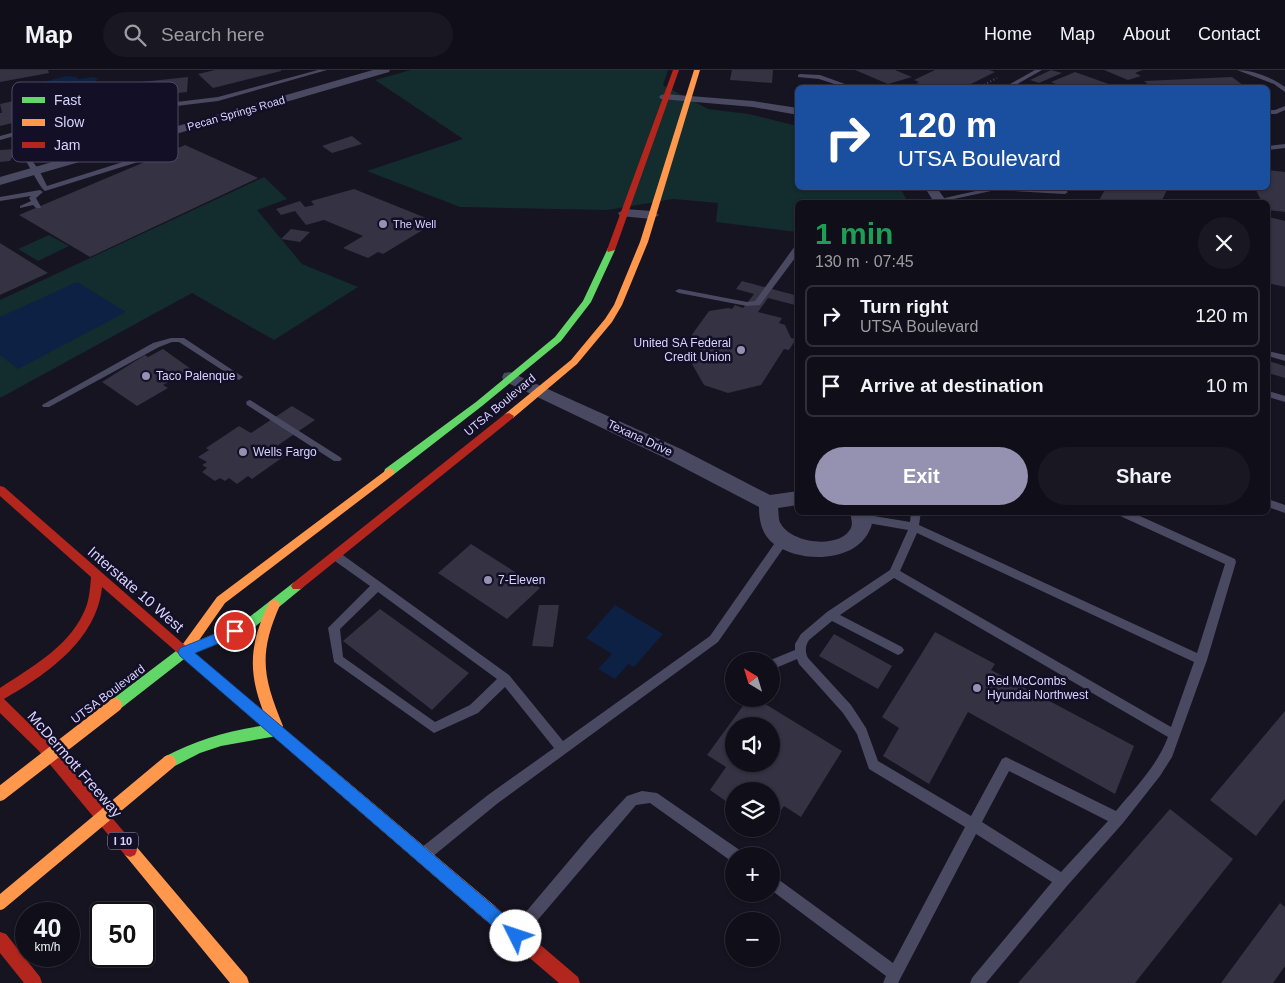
<!DOCTYPE html>
<html lang="en">
<head>
<meta charset="utf-8">
<style>
	body { margin:0; font-family:Arial,sans-serif; background:#191822; color:#f1f3f6; height:100vh; display:flex; flex-direction:column; font-size:19px; white-space:nowrap }
	* { box-sizing:border-box; margin:0 }
	p { font-size:16px; color:#9c9ca2 }
	.icon { flex:none; width:28px; height:28px; fill:none; stroke:currentColor; stroke-width:2; stroke-linecap:round; stroke-linejoin:round }
	.map { position:relative; flex:1; overflow:hidden }
	.side { position:absolute; left:795px; top:130px; width:475px; height:315px; display:flex; flex-direction:column; background:#100f19; border-radius:8px; box-shadow:0 1px 4px #0004,0 0 0 1px #302f38 }
	.side>* { flex:none }
	.hud { position:absolute; left:795px; top:15px; width:475px; height:105px; border-radius:8px; box-shadow:0 1px 4px #0004,0 0 0 1px #302f38; background:#1a4fa0; color:#fff; overflow:hidden }
	.needle { width:32px; rotate:322deg }
	.tools { position:absolute; left:725px; top:582px; display:grid; gap:10px }
	.tools a { display:grid; place-items:center; width:55px; height:55px; border-radius:50%; background:#100f19; box-shadow:0 1px 4px #0004,0 0 0 1px #302f38; font-size:25px }
	.speed { position:absolute; left:15px; top:832px; display:flex; gap:10px; font-size:25px; font-weight:700; text-align:center }
	.speed>* { display:grid; place-content:center; width:65px; height:65px; border-radius:50%; background:#100f19; box-shadow:0 1px 4px #0004,0 0 0 1px #302f38; line-height:1 }
	.speed small { font-size:12px; font-weight:400 }
	.speed .limit { border:2px solid #111; border-radius:8px; background:#fff; color:#111 }
	.pin { position:absolute; display:grid; place-items:center; width:42px; height:42px; color:#fff; margin:-21px; border:2px solid #fff; border-radius:50%; box-shadow:0 1px 5px #0007 }
	.me { position:absolute; width:55px; margin:-28px; rotate:311deg; stroke-linejoin:round; filter:drop-shadow(0 0 4px #0008) }
	.turn { display:flex; align-items:center; gap:18px; height:105px; padding:0 20px; font-size:22px }
	.turn .icon { width:65px; height:65px; stroke-width:2.5 }
	.turn b { display:block; font-size:35px; line-height:42px }
	.round { display:grid; place-items:center; flex:none; width:52px; height:52px; border-radius:26px; background:#191822 }
	.headline { display:flex; align-items:center; justify-content:space-between; height:85px; padding:0 20px }
	h1 { font-size:30px; font-weight:600; line-height:38px; color:#1e9e55 }
	.button { display:flex; gap:10px; margin-top:auto; padding:10px 20px }
	.button a { flex:1; height:58px; border-radius:30px; background:#9591b1; color:#fff; font-size:20px; font-weight:600; line-height:58px; text-align:center }
	.button a+a { background:#191822; color:#f1f3f6 }
	ul { padding:0; list-style:none }
	li { display:flex; align-items:center; gap:15px; height:62px; margin:0 10px 8px; padding:0 10px; border:2px solid #302f38; border-radius:8px }
	li div { flex:1 }
	li b { display:block; font-size:19px }
	li em { font-style:normal }
	header { display:flex; align-items:center; gap:30px; box-sizing:border-box; height:70px; padding:0 25px; background:#100f19; border-bottom:1px solid #302f38 }
	header strong { font-size:24px }
	nav { display:flex; gap:28px; margin-inline-start:auto; font-size:18px }
	.search { width:350px; height:45px; background:#191822; display:flex; align-items:center; gap:12px; box-sizing:border-box; padding:0 18px; border-radius:28px; color:#9c9ca2; font-size:19px }
	.map>svg:first-child { display:block }
	.green { fill:#132c2d }
	.water { fill:#0d2144 }
	.building { fill:#343243; fill-rule:evenodd }
	.lines { fill:none; stroke-linecap:round; stroke-linejoin:round }
	.path { stroke:#44505f; stroke-width:2; stroke-dasharray:1 2.5; stroke-linecap:butt }
	.lane { fill:#4a4962; fill-rule:evenodd }
	.street { fill:#4a4962; fill-rule:evenodd }
	.fast { fill:#63d668; fill-rule:evenodd }
	.slow { fill:#ff974d; fill-rule:evenodd }
	.jam { fill:#b3261e; fill-rule:evenodd }
	.slow-bridge { stroke:#ff974d; stroke-width:14 }
	.route { fill:#1a73e8; stroke:#114b97 }
	.poi-dot { fill:#9591b1; stroke:#130f26; stroke-width:2 }
	.labels { text-anchor:middle; dominant-baseline:central; stroke-width:5; stroke-linejoin:round; paint-order:stroke }
	.far-street-label { font-size:11px; fill:#d9d4ff; stroke:#130f26 }
	.far-poi-label { font-size:11px; fill:#d9d4ff; stroke:#130f26; text-anchor:start }
	.shield { fill:#130f26; stroke:#9e99be; stroke-width:1 }
	.shield-label { font-size:11px; font-weight:bold; fill:#d9d4ff }
	.poi-label { font-size:12px; fill:#d9d4ff; stroke:#130f26; text-anchor:start }
	.street-label { font-size:12px; fill:#d9d4ff; stroke:#130f26 }
	.near-street-label { font-size:15px; fill:#d9d4ff; stroke:#130f26 }
	.key { fill:#130f26; stroke:#4e4a67; stroke-width:1 }
	.key-label { font-size:14px; fill:#d9d4ff }
</style>
</head>
<body>
<header>
<strong>Map</strong>
<div class="search"><svg class="icon" aria-label="search" viewBox="0 0 24 24"><circle cx="10" cy="10" r="6"/><path d="M15 15l6 6"/></svg>Search here</div>
<nav><a>Home</a><a>Map</a><a>About</a><a>Contact</a></nav>
</header>
<div class="map">
<svg width="1285" height="913" viewBox="0 0 1285 913">
	<rect width="100%" height="100%" fill="#161421"/>
	<!-- green -->
	<path class="green" d="M411 0H668L663 15 708 39 749 44 797 56 798 118H900L908 132H798L797 162 716 152 718 133 673 129 607 140 460 137 367 101 463 69 375 10Z
		M264 107 287 129 257 140 302 194 358 217 274 270 192 223 0 328V230Z
		M49 165 69 176 38 191 18 179Z"/>
	<!-- water -->
	<path class="water" d="M66 6 76 7 78 9 93 7 98 9 94 13 77 17 71 11 55 14 56 17 42 20 41 17 36 14Z
		M77 212 126 242 18 299 0 285V247Z
		M615 535 663 564 634 597 628 594 615 609 598 599 612 584 586 568Z"/>
	<!-- building -->
	<path class="building" d="M0 0H48L49 3 0 12Z
		M215 0H281V1L213 18 198 4Z
		M732 0H773L772 13 730 10Z
		M855 0H895L912 7 888 14Z
		M935 0H989L995 2 963 18H928L916 13 919 12 914 10Z
		M1051 0 1062 3 1039 13 1030 10Z
		M1104 0H1143L1135 3 1141 6 1128 10Z
		M1075 2 1117 17V18H1064L1051 12Z
		M188 7 187 22 100 32 104 16Z
		M1232 7 1247 18H1152L1144 11Z
		M44 24 50 31 56 29 61 36 47 39 50 44 0 56V43H2L0 34Z
		M352 66 362 74 332 83 322 76Z
		M185 75 258 108 90 187 19 145Z
		M17 79 10 91 0 92V80Z
		M1268 100 1285 102V142L1268 140V132H1262L1255 118H1268Z
		M1106 118H1168L1161 132H1098Z
		M354 119 436 152 383 184 378 182 368 188 343 178 363 166 324 150 306 155 295 141 281 145 276 139 300 131 305 137 314 135 311 131Z
		M1269 147 1285 151V217L1268 213Z
		M291 159 310 162 300 172 281 169Z
		M0 173 48 203 0 225Z
		M742 211 798 226 795 235 768 228 758 242 782 248 779 253 785 255 791 268 796 269 789 280 784 279 761 315 728 323 704 315 692 294 701 282 691 266 709 241 728 238 732 239 735 235 743 238 754 224 736 219Z
		M163 279 191 299 163 315 168 318 137 336 102 312 145 285 148 287Z
		M1268 291 1285 296V308L1268 303Z
		M292 336 315 350 274 378 286 385 252 409 248 406 237 414 229 408 225 411 220 408 215 411 202 402 207 398 202 395 207 392 198 387 209 380 206 378 239 356 251 363Z
		M471 474 540 518 507 549 438 503Z
		M539 535H559L553 577 532 576Z
		M380 539 469 603 432 640 343 571Z
		M935 562 995 594 991 600 1134 676 1115 724 968 642 929 714 883 686 899 658 882 647Z
		M834 564 892 596 878 619 819 586Z
		M748 629H757L842 681 801 747 784 736 771 756V721H734V737L710 720 726 697 707 685ZM734 656H771V694H734Z
		M1285 641V729L1256 766 1210 730Z
		M1170 739 1233 789 1135 913H1018Z
		M1280 833 1285 837V896L1273 913H1221Z"/>
	<g class="lines">
		<!-- path -->
		<path class="path" d="M978 18 997 8"/>
		<!-- lane -->
		<path class="lane" d="M318 0H327L218 31 85 47 37 60 44 69 30 88 39 100 47 116 145 85 167 80 170 82 45 121C40 118 29 95 24 88L38 69 32 61 0 70V66L85 43 218 27Z
			M1035 0H1042L1010 18H1003Z
			M1237 0C1253 0 1273 8 1285 17V22L1274 14Z
			M800 4 820 5 856 18H847L819 9 798 7V5Z
			M1285 36V40L1276 44H1268V40H1275Z
			M1285 74V78L1268 80V76Z
			M989 118 1065 120 1068 122 1065 124 996 120 939 132 936 130Z
			M40 120 43 122 36 128 41 137 40 138H36L33 135 20 138V136L31 131 29 128 31 126 0 131V127Z
			M795 176H798V184L760 235 747 236 679 223 675 221 679 219 747 232 755 231Z
			M171 268H184L243 307 239 310 236 309 179 272H172L159 277 49 337H43L42 335 153 273Z
			M1268 281 1285 285V291L1268 286Z
			M1268 321 1285 326V332L1268 327Z
			M250 330 340 387 342 389 340 391H334L247 335 246 333 247 331Z
			M1268 429 1285 435V443L1268 437Z
			M911 442H921L919 455 1197 583 1225 494 1118 445 1116 442H1131L1235 489 1236 492 1207 590 1172 687 1160 706 1123 753 1067 816 986 913H970L972 908 1052 812 976 764 898 913H883L886 906 771 820V804L893 893 965 757 869 699 857 664 843 643 799 594 797 589 771 600V591H768L795 580V574L801 564 827 542 890 500 908 460 862 452 857 448 858 445 862 444 910 452ZM917 463 1194 592 1171 657 900 501ZM894 508 1168 667C1157 696 1135 718 1116 741L1006 687 1002 689 971 746 878 691 866 658 851 635 808 588C805 582 805 576 809 570L832 551 894 583 898 585 902 583 904 580 902 577 840 545ZM1009 701 1108 751 1061 802 982 752Z
			M783 466 787 467 788 470 787 473 718 572 498 733 432 787 427 789 422 787 420 782 422 777 488 725 554 678 505 617 478 643 434 663 334 592 328 558 370 516 332 489 331 486 332 483H340L509 605 563 671 710 566 779 467ZM378 522 497 609 470 635 435 652 343 587 340 559Z
			M642 721 657 723 741 781 743 786H734V792L731 791 650 733 636 735 524 866 519 868 514 866 512 861 514 856 590 766 627 726Z"/>
		<!-- street -->
		<path class="street" d="M373 0H390L389 2 0 115V107Z
			M665 24 753 31 798 38V45L753 37 661 29 659 27 661 25Z
			M925 118H937L947 132H934Z
			M625 139 652 141 659 145 652 149 620 146 618 143Z
			M510 302 681 379 770 425 798 421V435L778 438C779 444 778 450 781 454 791 473 840 480 851 458 853 453 851 448 850 442H870C871 447 873 453 871 457 858 493 801 494 774 474 762 465 759 451 759 437L667 389 504 311 502 307 504 303Z"/>
		<!-- fast -->
		<path class="fast" d="M608 178 615 180 591 232 561 271 482 336 393 405H385L384 402 385 399 476 332 555 267 583 231Z
			M297 511 301 513 303 516 301 519 251 560 188 586 120 639 115 641 110 639 108 635 110 631 180 578 243 552 293 513Z
			M277 654 282 656 284 660 282 664 277 666 221 676 200 683 169 699 164 697 162 692 164 687C200 668 236 658 277 654Z"/>
		<!-- slow -->
		<path class="slow" d="M694 0H700L648 172 622 235 612 252 577 294 513 348H505L504 346 505 344 571 290 605 249 614 235 640 172Z
			M389 398 393 399 394 402 393 405 225 533 188 586 184 587 180 586 178 582 180 578 217 527Z
			M274 530 278 531 280 535C258 585 263 607 283 656L281 660 276 662 271 660C249 611 245 581 270 531Z
			M318 689 323 691 496 837 498 843 496 849 490 851 484 849 313 701 311 696 313 691Z
			M130 773 135 775 247 907 249 913H230L125 785 123 780 125 775Z"/>
		<!-- jam -->
		<path class="jam" d="M673 0H679L615 180 608 182 607 180Z
			M509 343 514 346 513 348 301 519H293L291 516 293 513 505 344Z
			M0 416 4 417 188 578 323 691 325 696 323 701 318 703 313 701 102 517C97 570 46 605 4 629L48 672 135 775 137 780 135 785 130 787 125 785 38 680 0 643V618C30 598 67 578 83 544 89 533 90 520 91 507L0 426Z
			M490 835 496 837 578 907 580 913H559L484 849 482 843 484 837Z
			M0 862 6 864 40 907 42 913H24L0 883Z"/>
		<!-- slow-bridge -->
		<path class="slow-bridge" d="M0 724 115 635
			M0 833 169 692"/>
	</g>
	<!-- route -->
	<path class="route" d="M235 556 239 557 241 561 239 565 195 583 522 860 524 866 522 871 516 874 510 871 180 586 178 582 180 578Z"/>
	<!-- markers -->
	<g class="poi-dot">
		<circle cx="383" cy="154" r="5"/>
		<circle cx="741" cy="280" r="5"/>
		<circle cx="146" cy="306" r="5"/>
		<circle cx="243" cy="382" r="5"/>
		<circle cx="488" cy="510" r="5"/>
		<circle cx="977" cy="618" r="5"/>
	</g>
	<g class="labels">
		<!-- far-street labels -->
		<g class="far-street-label">
			<text transform="translate(236 43) rotate(-16)">Pecan Springs Road</text>
		</g>
		<!-- far-poi labels -->
		<g class="far-poi-label">
			<text x="393" y="154">The Well</text>
		</g>
		<!-- shield labels -->
		<rect class="shield" x="108" y="762.5" width="30" height="17" rx="4"/>
		<g class="shield-label">
			<text x="123" y="771">I 10</text>
		</g>
		<!-- poi labels -->
		<g class="poi-label">
			<text x="731" y="273" text-anchor="end">United SA Federal<tspan x="731" dy="14">Credit Union</tspan></text>
			<text x="156" y="306">Taco Palenque</text>
			<text x="253" y="382">Wells Fargo</text>
			<text x="498" y="510">7-Eleven</text>
			<text x="987" y="611">Red McCombs<tspan x="987" dy="14">Hyundai Northwest</tspan></text>
		</g>
		<!-- street labels -->
		<g class="street-label">
			<text transform="translate(500 335) rotate(-40)">UTSA Boulevard</text>
			<text transform="translate(640 368) rotate(25)">Texana Drive</text>
			<text transform="translate(108 624) rotate(-37)">UTSA Boulevard</text>
		</g>
		<!-- near-street labels -->
		<g class="near-street-label">
			<text transform="translate(136 519) rotate(41)">Interstate 10 West</text>
			<text transform="translate(75 694) rotate(49)">McDermott Freeway</text>
		</g>
	</g>
	<!-- legend -->
	<rect x="12" y="12" width="166" height="80" rx="8" class="key"/>
	<rect x="22" y="27" width="23" height="6" fill="#63d668"/>
	<rect x="22" y="49" width="23" height="7" fill="#ff974d"/>
	<rect x="22" y="72" width="23" height="6" fill="#b3261e"/>
	<g class="key-label">
		<text x="54" y="35">Fast</text>
		<text x="54" y="57">Slow</text>
		<text x="54" y="80">Jam</text>
	</g>
</svg>
<div class="tools">
<a><svg class="needle" viewBox="-14 -14 28 28"><path d="M0-13l5 13h-10z" fill="#e53935"/><path d="M0 13l5-13h-10z" fill="#9c9ca2"/></svg></a>
<a><svg class="icon" aria-label="sound" viewBox="0 0 24 24"><path d="M4 9h4l5-4v14l-5-4H4zM17 9q2 3 0 6"/></svg></a>
<a><svg class="icon" aria-label="layers" viewBox="0 0 24 24"><path d="M12 4l9 5-9 5-9-5zM3 14l9 5 9-5"/></svg></a>
<a>+</a>
<a>−</a>
</div>
<div class="speed"><div>40<small>km/h</small></div><div class="limit">50</div></div>
<div class="pin" style="left:235px;top:561px;background:#d93025"><svg class="icon" aria-label="arrive" viewBox="0 0 24 24"><path d="M6 21V4h12l-3 4 3 4H6"/></svg></div>
<svg class="me" style="left:516px;top:866px" viewBox="-20 -20 40 40"><circle r="19" fill="#fff"/><path d="M0-13L10 11 0 6-10 11z" fill="#1a73e8"/></svg>
<div class="hud">
<div class="turn"><svg class="icon" aria-label="right" viewBox="0 0 24 24"><path d="M7 20v-9h11M14 6l5 5-5 5"/></svg><div><b>120 m</b>UTSA Boulevard</div></div>
</div>
<section class="side">
<div class="headline"><div><h1>1 min</h1><p>130 m · 07:45</p></div><a class="round"><svg class="icon" aria-label="close" viewBox="0 0 24 24"><path d="M6 6l12 12M18 6L6 18"/></svg></a></div>
<ul>
<li><svg class="icon" aria-label="right" viewBox="0 0 24 24"><path d="M7 20v-9h11M14 6l5 5-5 5"/></svg><div><b>Turn right</b><p>UTSA Boulevard</p></div><em>120 m</em></li>
<li><svg class="icon" aria-label="arrive" viewBox="0 0 24 24"><path d="M6 21V4h12l-3 4 3 4H6"/></svg><div><b>Arrive at destination</b></div><em>10 m</em></li>
</ul>
<div class="button"><a>Exit</a><a>Share</a></div>
</section>
</div>
</body>
</html>
